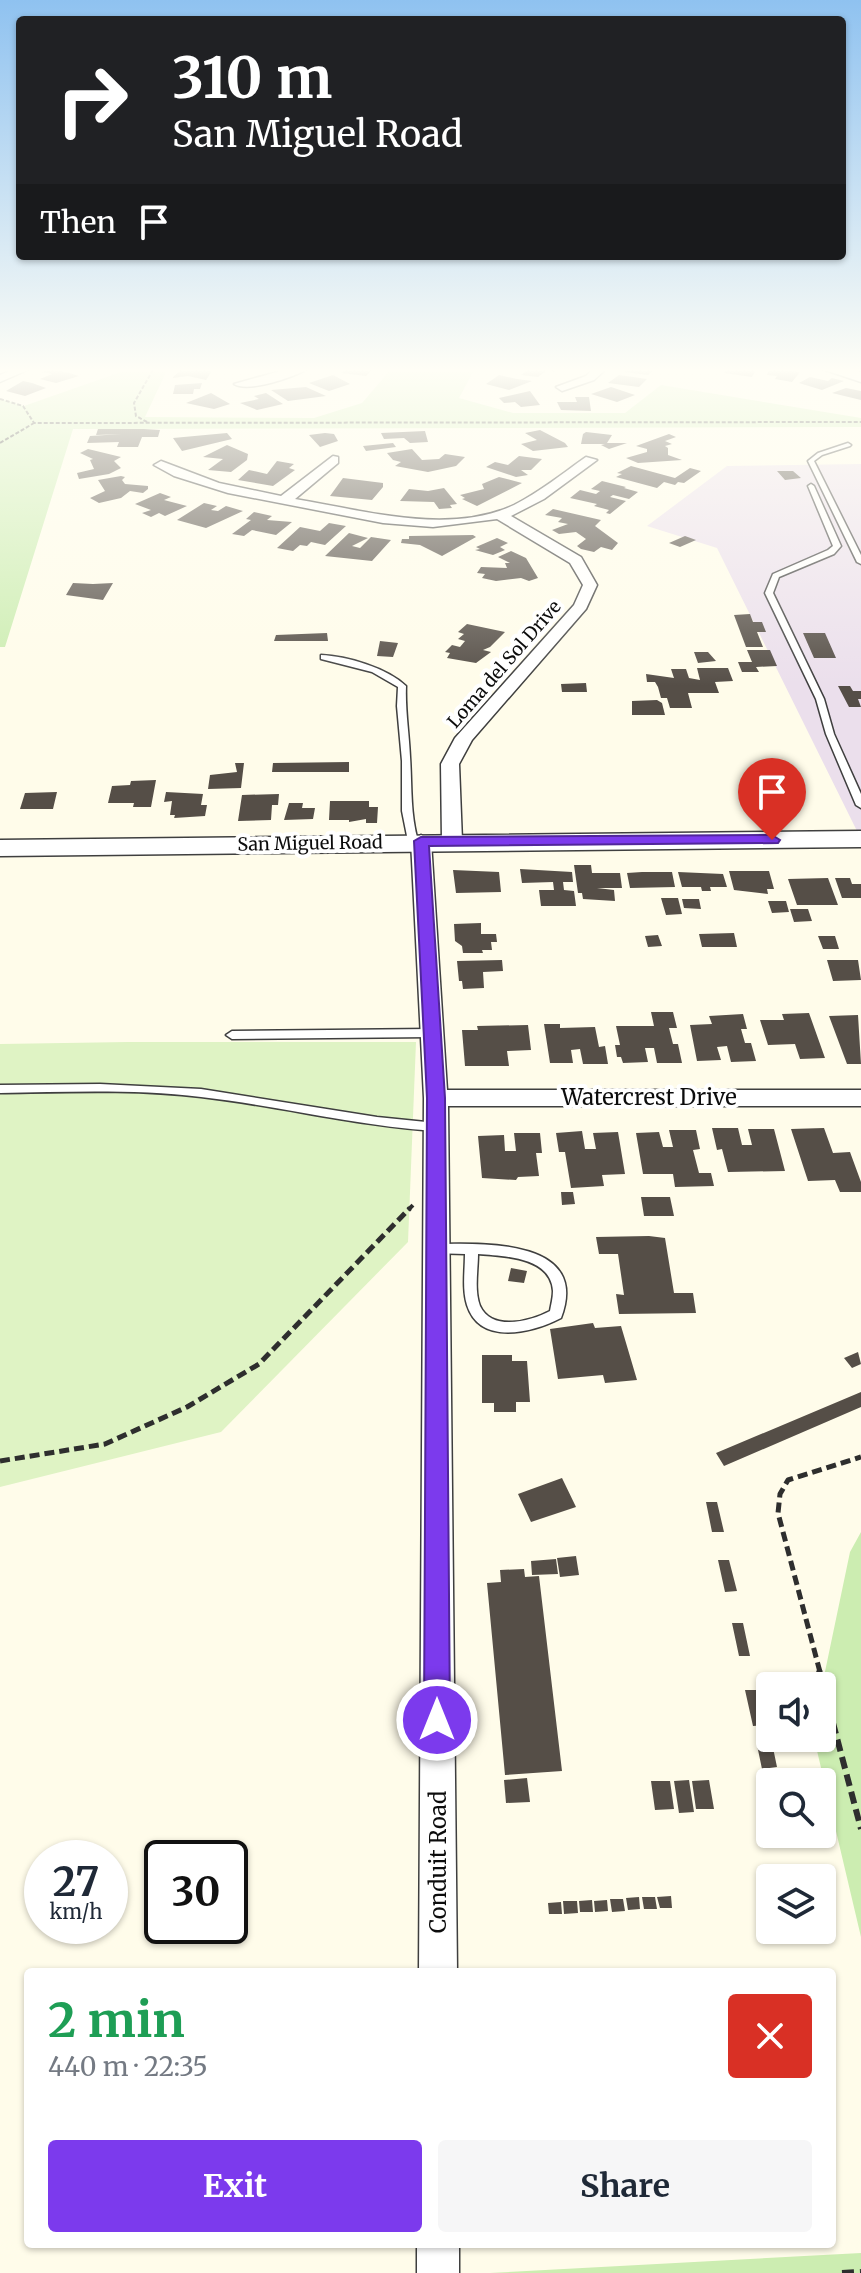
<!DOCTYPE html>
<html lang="en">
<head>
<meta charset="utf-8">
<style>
	body { margin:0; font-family:Merriweather,serif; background:#f6f6f7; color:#1f2937; height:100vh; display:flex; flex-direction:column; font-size:30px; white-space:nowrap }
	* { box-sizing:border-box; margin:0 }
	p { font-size:26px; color:#747a83 }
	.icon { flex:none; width:44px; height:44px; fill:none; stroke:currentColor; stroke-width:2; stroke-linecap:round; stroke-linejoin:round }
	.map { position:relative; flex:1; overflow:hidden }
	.panel { position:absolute; left:24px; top:1968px; width:812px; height:280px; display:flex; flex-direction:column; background:#fff; border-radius:8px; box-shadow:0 2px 6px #0004 }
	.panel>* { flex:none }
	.top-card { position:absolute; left:16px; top:16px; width:830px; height:244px; border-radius:8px; box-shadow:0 2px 6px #0004; background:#202124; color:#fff; overflow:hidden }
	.buttons { position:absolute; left:756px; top:1672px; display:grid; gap:16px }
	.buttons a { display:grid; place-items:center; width:80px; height:80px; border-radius:8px; background:#fff; box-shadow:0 2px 6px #0004; font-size:40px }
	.speed { position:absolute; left:24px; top:1840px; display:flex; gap:16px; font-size:40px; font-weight:700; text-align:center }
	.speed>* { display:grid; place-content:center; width:104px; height:104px; border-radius:50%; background:#fff; box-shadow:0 2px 6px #0004; line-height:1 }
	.speed small { font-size:20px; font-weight:400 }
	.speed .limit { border:4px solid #111; border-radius:12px; background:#fff; color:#111 }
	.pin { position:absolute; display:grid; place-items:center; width:68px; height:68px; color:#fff; margin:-82px -34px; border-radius:50% 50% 50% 0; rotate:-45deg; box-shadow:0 0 8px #0007 }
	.pin .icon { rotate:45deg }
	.me { position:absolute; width:88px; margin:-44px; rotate:0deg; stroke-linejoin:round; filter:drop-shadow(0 0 6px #0008) }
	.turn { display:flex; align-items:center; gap:28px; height:168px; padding:0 24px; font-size:36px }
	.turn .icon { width:104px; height:104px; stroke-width:2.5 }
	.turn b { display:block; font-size:56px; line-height:68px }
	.then { display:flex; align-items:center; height:76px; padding:0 24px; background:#0003; gap:16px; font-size:30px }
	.round { display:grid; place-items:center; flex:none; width:84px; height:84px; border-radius:8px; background:#f6f6f7 }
	.summary { display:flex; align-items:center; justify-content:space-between; height:136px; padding:0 24px }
	h1 { font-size:48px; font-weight:700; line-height:60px; color:#1e9e55 }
	.cta { display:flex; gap:16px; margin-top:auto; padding:16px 24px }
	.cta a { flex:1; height:92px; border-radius:8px; background:#7c3aed; color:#fff; font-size:32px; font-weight:700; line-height:92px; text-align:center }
	.cta a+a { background:#f6f6f7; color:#1f2937 }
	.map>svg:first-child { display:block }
	.industrial { fill:#ebdfec }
	.green { fill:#ccedb1 }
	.pitch { fill:#dff3c4 }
	.building { fill:#554e47 }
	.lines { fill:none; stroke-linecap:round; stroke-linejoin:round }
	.service-casing { stroke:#3f3f3f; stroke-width:3 }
	.minor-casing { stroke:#3f3f3f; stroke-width:3 }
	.tertiary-casing { stroke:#3f3f3f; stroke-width:3 }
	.path-far3 { stroke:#2e2e2e; stroke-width:2; stroke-dasharray:4 2; stroke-linecap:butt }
	.path-far2 { stroke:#2e2e2e; stroke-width:4; stroke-dasharray:7 4; stroke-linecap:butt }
	.path-far1 { stroke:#2e2e2e; stroke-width:5; stroke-dasharray:10 5; stroke-linecap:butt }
	.path { stroke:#2e2e2e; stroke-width:6; stroke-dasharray:12 6; stroke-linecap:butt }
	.service { fill:#fff; fill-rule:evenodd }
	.minor { fill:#fff; fill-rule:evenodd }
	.tertiary { fill:#fff; fill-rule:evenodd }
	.route { fill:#7c3aed; stroke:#51269a; stroke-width:2 }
	.labels { text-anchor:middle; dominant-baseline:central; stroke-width:8; stroke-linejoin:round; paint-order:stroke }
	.far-street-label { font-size:18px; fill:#0c0c0c; stroke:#fff }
	.street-label { font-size:22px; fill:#0c0c0c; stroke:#fff }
</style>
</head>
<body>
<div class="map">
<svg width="861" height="2273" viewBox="0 0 861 2273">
	<rect width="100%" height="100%" fill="#fffcea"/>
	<!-- industrial -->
	<path class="industrial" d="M861 464V831H857L717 548 647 526 727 466Z"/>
	<!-- green -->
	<path class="green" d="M132 368H168L145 417 314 418 362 403 392 368H475L459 398 513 413H625L661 385 861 418V427L73 429 5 647H0V399L24 406Z
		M861 1532V1937L814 1738H822V1686L850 1552Z
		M861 2253V2273H490Z"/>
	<!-- pitch -->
	<path class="pitch" d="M128 1042H416L408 1242 221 1432 0 1487V1044Z"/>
	<!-- building -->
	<path class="building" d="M50 368 66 372 79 376 56 383 40 379 52 374 42 372Z
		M183 368H190L187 371H190L193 368H214L206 380 188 376 172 378Z
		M346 368H373V369L366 376 341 373Z
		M530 368H560L555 372 546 371 538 377 521 375Z
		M627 368H656L648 375 624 372Z
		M728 368H740L756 370 752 377 724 373Z
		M769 368H775L800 372 792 382 775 379 777 376 767 375Z
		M333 375 350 384 329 391 309 383Z
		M499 375 517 379 532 381 509 390 486 384Z
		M619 375 647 379 639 387 608 383Z
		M810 377 828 381 832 378 844 381 822 390 799 383Z
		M23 381 32 383 46 388 25 396 6 391Z
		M202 383 200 389H194L193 394H173L175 385Z
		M306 387 326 396 288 401 271 390Z
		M611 387 635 395 617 402 591 394Z
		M846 388 861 391V400L832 393Z
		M530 391 540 405 521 407 515 402 504 403 499 398Z
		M211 393 230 404 214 409 186 403Z
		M266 393 283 404 257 410 240 403 259 399 254 396Z
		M575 397H589L591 411 561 410 557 402H577Z
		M98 429H144L160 430 158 437H142L138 447H117L119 442 87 443 90 436 122 434 96 435Z
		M540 430 565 443 568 447 533 451 521 444 537 440 525 433Z
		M425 431 428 442 410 443 404 438 384 439 381 433Z
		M586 432 612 435 607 443H627L609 449 601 445 605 444H581L583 434Z
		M227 433 232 439 182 451 173 438Z
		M325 433 334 434 338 441 320 447 309 435Z
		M669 434 676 437 665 441 672 444 665 446 668 448V455L682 460 638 463 626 458 647 452V449L636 446Z
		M393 443 396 447 366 451 363 446Z
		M227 445 248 454 247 460 231 472 208 470 223 459 203 457Z
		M88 449 121 457 114 461 121 468 109 474 79 479 77 473 94 469 90 460 93 459 80 453Z
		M412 449 422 460 439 459 445 454 465 457 456 466 428 472 395 466 401 462 393 460 387 453Z
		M519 456 542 459 531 470H521L528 475 516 477 486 467 495 462 508 465Z
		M277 461 294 464 289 468 295 470 273 486 238 480 249 470 267 474Z
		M631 466 675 478 690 468 701 471 684 483 678 482 675 485 664 482 657 488 616 477 622 474 617 473Z
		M777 471H793L801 478 785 480Z
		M121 476 125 477 122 480 125 484 148 486V489L143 493 130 491 121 498 99 503 90 498 105 491 98 480Z
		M499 477 522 483 477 506 462 499 465 498 460 495 484 489 482 484Z
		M343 478 383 483V487L372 500 330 496Z
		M602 481 626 487 624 488 638 492 629 499 613 495 610 497 626 501 610 514 606 513 609 510 594 506 597 504 570 498 580 490 596 494 600 491 591 489Z
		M444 488 457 504 450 505 452 508 439 509 434 502 400 501 409 489 428 491Z
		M160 493 171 497 164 500 187 506 165 516 159 513 151 517 142 513 151 510 135 504Z
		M204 503 217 506 211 510 218 511 226 506 243 511 206 528 177 520Z
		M553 509 601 520 595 526 618 543 612 550 601 547 594 552 581 549 577 546 586 539 576 532 559 534 552 530 568 524 558 522 562 518 545 515Z
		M254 512 272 516 267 520 292 522 276 535 252 530 244 536 232 534 251 520 246 519Z
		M329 523 346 526 325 545 311 542 307 546 300 545 293 551 277 548 300 527 320 531Z
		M349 533 368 538 352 546 360 548 371 537 391 540 372 561 325 556Z
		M473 535 476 537 442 556 420 545 401 543 402 539H409V536Z
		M685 536 696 540 680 547 669 543Z
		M497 538 508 543 500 547 505 550 493 555 475 550 480 549 476 547Z
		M511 551 526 558 538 578 529 581 521 578 496 581 482 578 485 574 477 573 481 567 507 568 505 563H510L498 557Z
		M73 583 93 584 113 583 103 600 66 595Z
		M750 614 753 622H762L766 632H757L763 647H746L734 615Z
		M467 624 505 632 490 647 483 650 491 652 476 663 447 658 450 653 445 652 452 645 460 647 465 641 458 639 464 634 458 632Z
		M327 633 328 641H274L276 635Z
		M803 633H825L836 658H814Z
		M380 641 398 643 393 657 377 656Z
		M747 650H770L777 666 756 667 759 672H742L738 662H752Z
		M694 652H708L716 661 698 663Z
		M697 668H728L733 681 715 682 719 693H688L692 708H670L667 698H661L658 687 655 682H647L646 674 674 678 671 669H686L689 678 700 680Z
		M586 683 587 692H562L561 684Z
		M838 686H850L853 691H861V699H858L861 707H849Z
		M657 700 662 703 665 715H632V701Z
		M349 762V772H272L273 763Z
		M235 763H244L241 788 208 789 210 775 237 772Z
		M156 780 151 807H133L134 803H108L112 786 130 785 131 781Z
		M57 792 53 809H20L25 793Z
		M166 792 203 794 201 805H207L205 816 174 818 175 815H170L172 801 164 802Z
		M279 794 278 805H272L271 820 238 821 242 795Z
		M330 801H369V807H378L377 823H366V819L349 822V820H329Z
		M289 803H303L302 808H315L313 819 284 820Z
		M574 865H591L592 873H620L622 888H597L614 890 615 901 583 899 582 893H578Z
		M520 869 572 872 573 882H563L564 890 574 891 576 906H541L539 890H554L553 882 522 883Z
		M453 870 499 872 501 892 456 893Z
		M729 871H769L774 889H767L768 894 734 890Z
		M642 872H672L675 887 630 888 627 873Z
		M678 872 723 874 727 887H710L711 891H702L701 887H682Z
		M828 878 838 905H797L788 879Z
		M835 878H850L852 884H861V898H842Z
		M661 898H678L682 914 666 915Z
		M682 899H699L701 909 684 908Z
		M768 901H786L789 912 772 913Z
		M790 909H808L812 921 794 922Z
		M481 923V934H496L497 942H491L492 950H482L483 953H463L462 946 455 941 454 924Z
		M734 933 737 947H702L699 934Z
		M658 935 662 946 648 947 645 936Z
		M818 936H835L839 949H823Z
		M502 960 503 971 483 972 484 988 463 989 462 981H459L457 961Z
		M827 960H858L861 980 833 981Z
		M651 1012H673L677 1028H669L673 1044H678L682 1063H657L654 1048H645L648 1062 623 1063 621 1057H617L615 1045H620L616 1026H654Z
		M809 1013 825 1058 800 1059 795 1044 768 1045 760 1020H784L782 1014Z
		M743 1014 747 1029H741L745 1043H751L756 1061 731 1062 727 1046 717 1047 721 1060 697 1061 690 1025 712 1024 709 1016Z
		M858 1015 861 1064H847L829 1016Z
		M544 1024H560V1028L595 1027 599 1047 605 1046 608 1064H583L580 1049 571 1050 573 1063H550Z
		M528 1025 531 1050 507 1051 509 1066H465L462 1030H478L477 1026Z
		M712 1128H738L742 1145H752L748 1129H774L785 1171 728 1172 722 1149 717 1150Z
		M824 1128 833 1153 850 1152 861 1182V1192H840L835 1180 808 1181 791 1129Z
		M669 1130H696L700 1149 693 1150 699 1173H711L714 1186 675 1187 673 1174H643L636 1133 659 1132 663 1147H673Z
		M582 1131 585 1149H596L593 1133 618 1132 625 1174 602 1175 604 1186 571 1188 565 1152H559L556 1133Z
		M514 1133H540L542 1153H536L539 1176 518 1177 516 1180 482 1178 478 1136 504 1135 505 1151H516Z
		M561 1192H573L575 1204 562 1205Z
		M641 1197H670L674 1216H644Z
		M649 1236 665 1238 674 1293H693L696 1313 619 1314 616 1294 624 1295 618 1254H599L596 1237Z
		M511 1268 527 1271 524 1283 508 1281Z
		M593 1323 595 1328 621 1326 637 1380 605 1383 603 1375 558 1379 550 1329Z
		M858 1352 861 1364 852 1368 844 1358Z
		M482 1355H512V1361H527L530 1402H516V1412H494V1403H482Z
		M861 1392V1407L724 1466 716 1453Z
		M562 1478 576 1507 531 1522 518 1494Z
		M706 1502H717L724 1532H712Z
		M576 1556 579 1575 560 1577 557 1558Z
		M556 1559 558 1574 532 1575 531 1561Z
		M718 1560H729L737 1591 725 1592Z
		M524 1569 525 1577 539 1576 562 1771 505 1775 487 1583 501 1582 500 1570Z
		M732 1623H743L750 1656H739Z
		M745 1690H760L767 1725 753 1726Z
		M772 1743 777 1767 762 1769 757 1745Z
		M527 1778 530 1802 506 1803 504 1780Z
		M689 1780 694 1812 679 1813 674 1781Z
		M709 1780 714 1809H696L692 1781Z
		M651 1781H670L674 1809 655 1810Z
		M671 1896 672 1908H660L657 1897Z
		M639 1897 640 1909 628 1910 626 1898Z
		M642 1897H655L657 1909H644Z
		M610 1899H623L625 1911 612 1912Z
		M592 1900 593 1912H580L579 1901Z
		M607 1900 608 1911 595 1912 594 1901Z
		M563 1901H577L578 1913 564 1914Z
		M561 1902 562 1914H549L548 1903Z"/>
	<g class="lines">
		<defs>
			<path id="service" d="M848 443 851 445 850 446 822 455 814 461 861 555V564L857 562 808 461 818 453Z
				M811 484 814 486 841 546 834 554 779 577 773 593 824 699 834 734 861 794V808L856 805 826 734 816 699 765 593 773 574 828 550 833 546 808 486Z
				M321 655C347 656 387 668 406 686 405 710 409 733 410 757 412 786 410 813 418 841L416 843 413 844 408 841 402 811V761L397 706 398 687 372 672 321 659Z
				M431 1029 437 1033 431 1037 232 1039 226 1035 232 1031Z
				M100 1084 201 1089 377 1117 436 1123 442 1127 436 1131C357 1126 280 1106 201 1097 134 1089 67 1092 0 1093V1085Z
				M436 1244C483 1243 591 1239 561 1318 532 1333 480 1346 467 1305 462 1289 465 1270 465 1254L431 1253 430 1249 431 1245ZM478 1254C504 1256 551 1257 553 1291 553 1298 551 1305 550 1311 531 1321 492 1332 480 1306 474 1290 478 1270 478 1254Z"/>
			<path id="minor" d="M16 368H32L0 382V375Z
				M291 368H309C295 377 248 393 234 384Z
				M594 368H607L594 380 562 391 556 387 586 376Z
				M333 456 338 457V463L295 499C363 510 448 536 514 505 540 492 563 473 586 457L597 460 544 499 511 516 581 557 597 585 586 609 472 740 459 764 462 841 459 845H445L442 841 441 764 455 738 574 605 583 585 570 563 497 519 433 527 383 523 228 493 174 476 154 465 161 461 219 483 281 496Z
				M421 835 431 841 447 1090H861V1106H448L457 1972H419L424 1098 411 841Z
				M417 2244H459V2273H417Z"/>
			<path id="tertiary" d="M819 368H845L861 372V382Z
				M861 831V847L0 856V840Z"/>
		</defs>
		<!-- service casing -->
		<use href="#service" class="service-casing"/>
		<!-- minor casing -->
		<use href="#minor" class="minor-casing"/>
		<!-- tertiary casing -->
		<use href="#tertiary" class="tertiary-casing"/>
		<!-- path-far3 -->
		<path class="path-far3" d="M0 399 23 406 34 423 861 422
			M147 422 136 416 134 403 154 368
			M0 443 34 423"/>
		<!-- path-far2 -->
		<path class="path-far2" d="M408 1210 413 1205"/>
		<!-- path-far1 -->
		<path class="path-far1" d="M0 1461 105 1444 187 1407 259 1364 410 1208
			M820 1672 778 1513 780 1494 788 1480 861 1457"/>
		<!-- path -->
		<path class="path" d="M819 1670 861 1829
			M842 2273 861 2272"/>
		<!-- service -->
		<use href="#service" class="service"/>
		<!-- minor -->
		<use href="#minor" class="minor"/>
		<!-- tertiary -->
		<use href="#tertiary" class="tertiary"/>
	</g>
	<!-- sky -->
	<linearGradient id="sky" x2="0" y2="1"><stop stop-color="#8fc2f0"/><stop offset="0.54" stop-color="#fffef6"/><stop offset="1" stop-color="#fffef6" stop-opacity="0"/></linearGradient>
	<rect width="861" height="686" fill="url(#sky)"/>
	<!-- route -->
	<path class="route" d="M772 835 780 840 778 843 429 846 445 1098 450 1720 446 1729 437 1733 428 1729 424 1720 427 1098 414 841 421 837Z"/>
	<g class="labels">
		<!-- far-street labels -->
		<g class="far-street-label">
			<text transform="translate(504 664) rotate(-49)">Loma del Sol Drive</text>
			<text transform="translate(310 843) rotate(-1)">San Miguel Road</text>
		</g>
		<!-- street labels -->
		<g class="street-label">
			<text x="649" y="1097">Watercrest Drive</text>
			<text transform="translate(438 1862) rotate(-90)">Conduit Road</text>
		</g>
	</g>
</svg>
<div class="buttons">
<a><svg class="icon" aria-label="sound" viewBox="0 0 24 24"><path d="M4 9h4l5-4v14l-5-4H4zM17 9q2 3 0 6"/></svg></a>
<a><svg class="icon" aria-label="search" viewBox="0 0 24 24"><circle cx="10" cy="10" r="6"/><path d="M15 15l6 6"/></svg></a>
<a><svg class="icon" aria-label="layers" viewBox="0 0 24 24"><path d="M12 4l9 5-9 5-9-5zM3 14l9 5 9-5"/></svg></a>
</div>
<div class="speed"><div>27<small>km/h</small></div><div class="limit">30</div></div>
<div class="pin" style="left:772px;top:840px;background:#d93025"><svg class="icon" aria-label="arrive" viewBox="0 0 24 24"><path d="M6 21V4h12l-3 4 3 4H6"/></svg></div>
<svg class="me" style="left:437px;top:1720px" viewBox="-20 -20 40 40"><circle r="17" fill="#7c3aed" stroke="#fff" stroke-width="3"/><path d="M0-11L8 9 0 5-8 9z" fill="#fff"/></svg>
<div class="top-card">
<div class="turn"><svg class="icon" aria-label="right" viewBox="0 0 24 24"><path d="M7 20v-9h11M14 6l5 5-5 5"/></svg><div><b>310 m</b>San Miguel Road</div></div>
<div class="then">Then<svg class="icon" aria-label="arrive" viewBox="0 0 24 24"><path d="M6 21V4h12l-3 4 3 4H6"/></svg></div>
</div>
<section class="panel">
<div class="summary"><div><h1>2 min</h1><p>440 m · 22:35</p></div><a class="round" style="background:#d93025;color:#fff"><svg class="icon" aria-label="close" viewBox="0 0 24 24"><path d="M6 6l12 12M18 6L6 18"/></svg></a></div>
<div class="cta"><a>Exit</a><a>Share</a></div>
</section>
</div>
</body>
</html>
